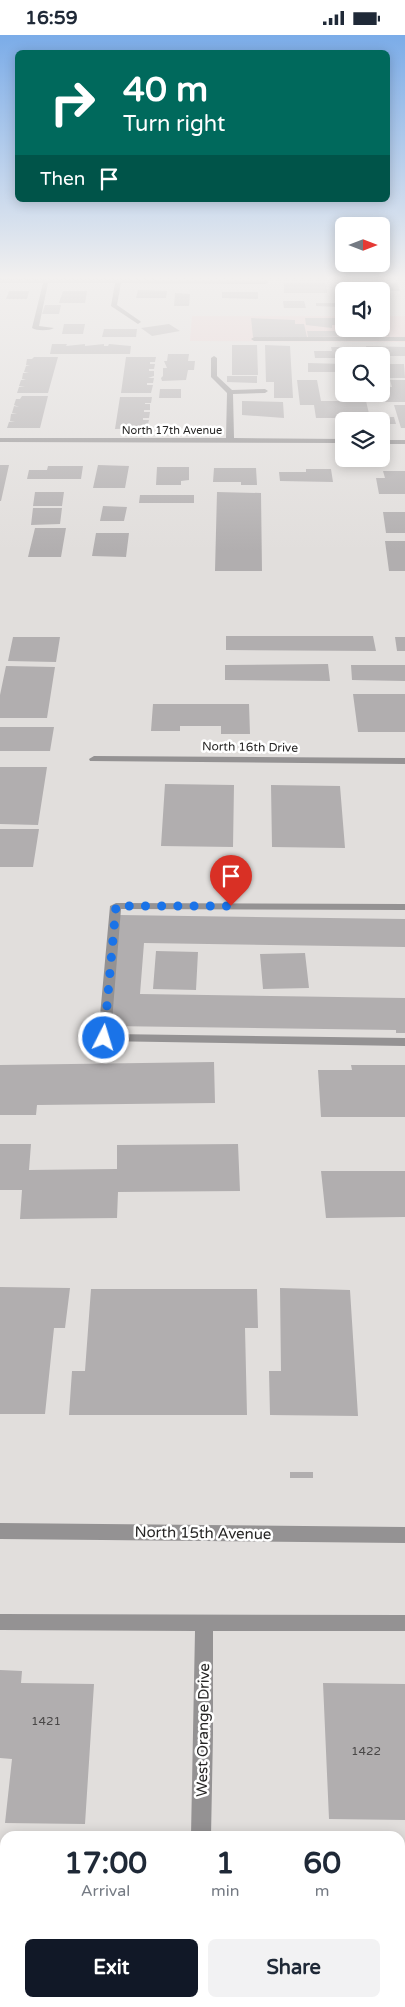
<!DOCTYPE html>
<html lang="en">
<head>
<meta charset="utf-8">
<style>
	body { margin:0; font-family:"Varela Round",sans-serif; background:#f2f2f3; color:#1f2937; height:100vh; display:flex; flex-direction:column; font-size:19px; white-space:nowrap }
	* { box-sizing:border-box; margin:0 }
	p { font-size:16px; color:#747a83 }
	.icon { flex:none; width:28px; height:28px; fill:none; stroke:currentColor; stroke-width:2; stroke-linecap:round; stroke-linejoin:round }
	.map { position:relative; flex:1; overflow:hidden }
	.details { position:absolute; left:0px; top:1796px; width:405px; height:176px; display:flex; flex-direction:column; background:#fff; border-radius:15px 15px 0 0; box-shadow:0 2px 12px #0003 }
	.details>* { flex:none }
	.guide { position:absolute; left:15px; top:15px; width:375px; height:152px; border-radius:8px; box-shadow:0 2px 12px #0003; background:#00695c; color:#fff; overflow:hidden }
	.needle { width:32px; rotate:90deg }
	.tools { position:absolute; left:335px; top:182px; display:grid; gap:10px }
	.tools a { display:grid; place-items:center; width:55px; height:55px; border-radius:8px; background:#fff; box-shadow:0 2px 12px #0003; font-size:25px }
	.pin { position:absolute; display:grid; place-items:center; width:42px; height:42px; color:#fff; margin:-51px -21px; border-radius:50% 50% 50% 0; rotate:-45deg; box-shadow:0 0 5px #0007 }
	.pin .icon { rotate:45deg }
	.me { position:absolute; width:55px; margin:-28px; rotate:5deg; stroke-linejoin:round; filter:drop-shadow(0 0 4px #0008) }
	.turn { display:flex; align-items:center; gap:18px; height:105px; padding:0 25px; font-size:22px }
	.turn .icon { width:65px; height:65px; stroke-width:2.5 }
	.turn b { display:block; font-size:35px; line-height:42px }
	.then { display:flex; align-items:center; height:48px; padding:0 25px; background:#0003; gap:10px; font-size:19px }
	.eta { display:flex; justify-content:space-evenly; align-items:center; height:85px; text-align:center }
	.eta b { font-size:30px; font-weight:700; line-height:35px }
	.primary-button { display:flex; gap:10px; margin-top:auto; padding:10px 25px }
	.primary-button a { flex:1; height:58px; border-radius:8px; background:#111827; color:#fff; font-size:20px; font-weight:700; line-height:58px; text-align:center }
	.primary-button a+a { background:#f2f2f3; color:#1f2937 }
	.status { display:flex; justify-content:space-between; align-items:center; height:35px; padding:0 25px; background:#fff; direction:ltr }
	.status svg { height:14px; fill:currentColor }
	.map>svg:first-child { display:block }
	.commercial { fill:#e8cece }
	.building { fill:#b1aeaf }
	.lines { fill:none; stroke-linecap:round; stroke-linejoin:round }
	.minor { fill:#949293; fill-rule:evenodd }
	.route { stroke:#1a73e8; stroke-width:9; stroke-dasharray:0 16.2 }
	.labels { text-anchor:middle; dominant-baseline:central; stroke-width:5; stroke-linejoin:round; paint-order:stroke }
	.far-street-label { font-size:11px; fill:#262524; stroke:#fff }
	.street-label { font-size:12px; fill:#262524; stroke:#fff }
	.near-number-label { font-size:12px; fill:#494747 }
	.near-street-label { font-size:15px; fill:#262524; stroke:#fff }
</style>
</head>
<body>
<div class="status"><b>16:59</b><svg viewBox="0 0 49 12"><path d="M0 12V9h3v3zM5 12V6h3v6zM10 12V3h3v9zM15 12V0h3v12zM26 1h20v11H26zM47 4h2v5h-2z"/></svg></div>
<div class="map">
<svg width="405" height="1972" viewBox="0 0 405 1972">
	<rect width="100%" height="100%" fill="#e1dedc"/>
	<!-- commercial -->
	<path class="commercial" d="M192 281H344V294H381V281H405V307L190 306Z"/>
	<!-- building -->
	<path class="building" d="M284 248H326L327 258H284Z
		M347 248H397L400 256H350Z
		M138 255 167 256 166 263H136Z
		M9 256H29L27 264H6Z
		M63 256H87L85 268H59Z
		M222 257H258V264L222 263Z
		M175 258 190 259 189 271H174Z
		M283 266H304L306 273H284Z
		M316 268H340V272L316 271Z
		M45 270H61L59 279H42Z
		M381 282H386L389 292H381Z
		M251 283 295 285V289H304L307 302H253Z
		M305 283H337L338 290H332V293L306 290Z
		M64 289H85L83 299H62Z
		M169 289 180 296 152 301 141 293Z
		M104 294H137L136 302H102Z
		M307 296H388L389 301 308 302Z
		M52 309H67L66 311 85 309V311L104 309V311H108L109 309 131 311 130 319H50Z
		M232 310H257L258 340H232Z
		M265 310 290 311 293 363H274V347H266Z
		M366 311 405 312V321H368Z
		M331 312H354L355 321H344V323H315L314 316H332Z
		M168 319H189L188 326H195L194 335H188L186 345 162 346 161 343 163 341V333H167L164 326H167Z
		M34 322H58L48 358H17L19 352H25L19 351 21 345H26L22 344 23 338H29L24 337 26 331H30L26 330 27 324H32Z
		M126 322H156L155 327H150V329H155L154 334H149V336H154V341L148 343H154L153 348H147V350H153L151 358H121Z
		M308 328 344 329V337H308Z
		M381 329H404L405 343H381Z
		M227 341H257V348L227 347Z
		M297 345H317L321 366H366L370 383H316L314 370H300Z
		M390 345H405V367H383L381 352H392Z
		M160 354H181V363H159Z
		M48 361 40 393H7L9 387 15 386H10L11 379 17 378H12L14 371 19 372 14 370 16 364H20L22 361Z
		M120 362H152L151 368H145V369H150V375H144V377H150L149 383H143V385H149L147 393 115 394Z
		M242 366 283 367 284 383 242 380Z
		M394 370H405V393H401Z
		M372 382H394L396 389H381V386H373Z
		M0 430H9L1 466H0Z
		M98 430 129 431 125 453H93Z
		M48 431H83L81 444H27L29 435H47Z
		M157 432H189V445L181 446V450H156Z
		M214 433H256L257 450H241V447H213Z
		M306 434H331L333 447 280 446 279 437H306Z
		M383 436H405V459H379L376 443H385Z
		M35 457H64L62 471H33Z
		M217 457 261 458 262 536H215Z
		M140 460H194V468H139Z
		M103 471 127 472 124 486H100Z
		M33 473H62L60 489 31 490Z
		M383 477H405V498H386Z
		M35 493H66L61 522H28Z
		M96 498H129L126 522 92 521Z
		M385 506H405V536H389Z
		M226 601H373L376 616 226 615Z
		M13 602H60L56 627 8 626Z
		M395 602H405V616H397Z
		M328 629 330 646 225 645V630Z
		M351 630H405V646L352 645Z
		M6 631 55 632 47 683H0V660Z
		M353 659H405V697H358Z
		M153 669H249L250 699H221V691H180V696H151Z
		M0 692H54L50 716H0Z
		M0 732H47L38 790 0 789Z
		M165 749 234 750 233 812 161 811Z
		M271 750 340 751 345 813 272 812Z
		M0 794H39L33 832H0Z
		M120 880 405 884V912L144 908 140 959 405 963V998H396V995L109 991Z
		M156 916 198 917 196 955 153 954Z
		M305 918 309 953 263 954 260 919Z
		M214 1027 215 1068 37 1070 36 1080H0V1030Z
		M351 1030H405V1082H321L318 1035H352Z
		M0 1109H31L29 1135 117 1134V1110L238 1109 240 1156 118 1157 117 1183 20 1184 22 1155H0Z
		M321 1136H405V1182L326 1183Z
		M0 1252 70 1253 65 1293H54L45 1379H0Z
		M280 1253 350 1255 358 1381 270 1380 269 1336H281Z
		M91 1254H257L258 1293H245L247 1380H69L72 1336H85Z
		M290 1437H313V1443H290Z
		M0 1635 22 1636 21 1648 94 1649 85 1789 5 1788 12 1724 0 1723Z
		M323 1648 405 1649V1785L329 1784Z
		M400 1827H404L405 1849V1972H312V1968H400Z
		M0 1836H5V1968H82V1972H0Z"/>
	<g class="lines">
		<!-- minor -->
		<path class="minor" d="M0 244 266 245 269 247 266 249 121 248 117 270 140 286 141 287 138 289 111 271 115 248H48L39 291 54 293C49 296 37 296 32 293L43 248H0Z
			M405 302V306H254L251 304 254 302Z
			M214 321 217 323V341L232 355 265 354 268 356 265 358 233 359 234 403 344 404V408L0 407V403H226L227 358 211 342V323Z
			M381 405H405V409H381Z
			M94 721 405 723V729L90 726 89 724Z
			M116 868 405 869V875L121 874 111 999 405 1003V1011L100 1006 98 1003 110 871Z
			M0 1488 405 1492V1508L0 1504Z
			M0 1579 405 1580V1596H213V1699L211 1801H191L195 1596 0 1595Z
			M183 1968H204L205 1972H183Z"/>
	</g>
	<!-- sky -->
	<linearGradient id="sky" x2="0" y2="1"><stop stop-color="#7bace8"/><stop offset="0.47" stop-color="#f2f0ef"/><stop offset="1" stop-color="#f2f0ef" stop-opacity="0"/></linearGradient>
	<rect width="405" height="517" fill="url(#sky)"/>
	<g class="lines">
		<!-- route -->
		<path class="route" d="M104 1003 116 871H231"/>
	</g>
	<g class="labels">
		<!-- far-street labels -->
		<g class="far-street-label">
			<text x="172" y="395">North 17th Avenue</text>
		</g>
		<!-- street labels -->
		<g class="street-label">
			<text transform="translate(250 712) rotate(1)">North 16th Drive</text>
		</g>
		<!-- near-number labels -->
		<g class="near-number-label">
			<text x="46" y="1686">1421</text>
			<text x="366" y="1716">1422</text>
		</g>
		<!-- near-street labels -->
		<g class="near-street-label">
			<text transform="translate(203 1498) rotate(1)">North 15th Avenue</text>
			<text transform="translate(203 1695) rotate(-89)">West Orange Drive</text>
		</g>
	</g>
</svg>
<div class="tools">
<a><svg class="needle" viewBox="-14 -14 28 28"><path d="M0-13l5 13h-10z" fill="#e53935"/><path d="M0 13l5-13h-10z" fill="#747a83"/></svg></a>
<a><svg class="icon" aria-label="sound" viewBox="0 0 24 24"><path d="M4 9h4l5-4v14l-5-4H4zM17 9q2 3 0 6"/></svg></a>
<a><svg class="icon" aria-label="search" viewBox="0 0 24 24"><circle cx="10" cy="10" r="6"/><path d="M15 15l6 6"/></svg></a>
<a><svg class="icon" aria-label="layers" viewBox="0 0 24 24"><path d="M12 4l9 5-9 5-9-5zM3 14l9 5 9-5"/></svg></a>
</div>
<div class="pin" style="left:231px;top:871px;background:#d93025"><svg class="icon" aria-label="arrive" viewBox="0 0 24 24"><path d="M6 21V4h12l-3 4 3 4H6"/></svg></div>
<svg class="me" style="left:104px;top:1003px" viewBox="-20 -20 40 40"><circle r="17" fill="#1a73e8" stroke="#fff" stroke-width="3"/><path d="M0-11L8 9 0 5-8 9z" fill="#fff"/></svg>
<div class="guide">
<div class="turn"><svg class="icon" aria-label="right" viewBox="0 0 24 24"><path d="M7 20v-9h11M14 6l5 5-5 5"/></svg><div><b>40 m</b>Turn right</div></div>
<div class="then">Then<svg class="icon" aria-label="arrive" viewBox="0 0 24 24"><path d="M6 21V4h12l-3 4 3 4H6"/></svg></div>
</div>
<section class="details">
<div class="eta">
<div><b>17:00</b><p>Arrival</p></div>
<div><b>1</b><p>min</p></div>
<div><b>60</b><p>m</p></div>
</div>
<div class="primary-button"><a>Exit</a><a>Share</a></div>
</section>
</div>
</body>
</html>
